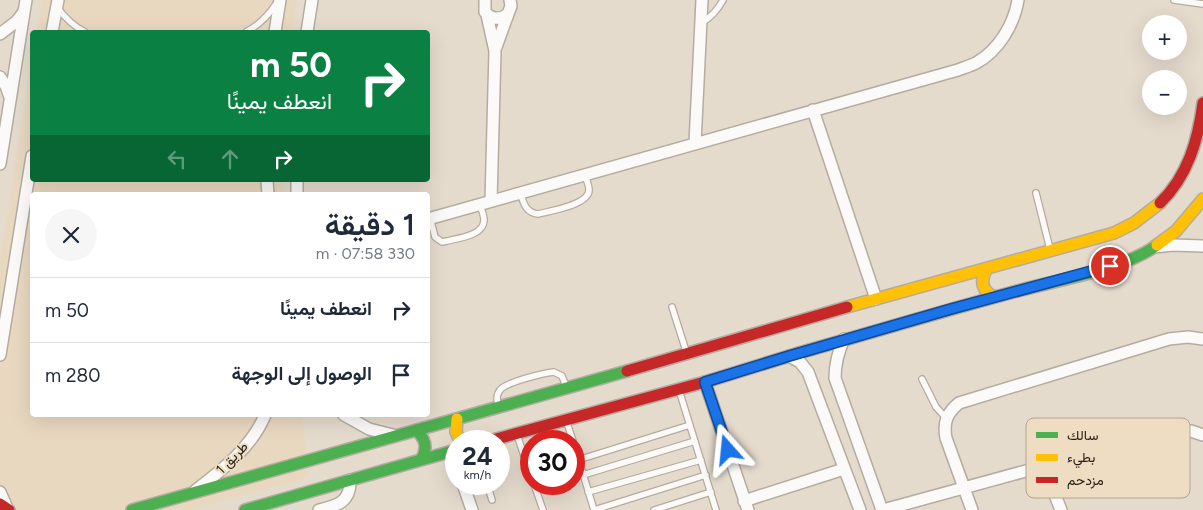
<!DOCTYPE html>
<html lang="ar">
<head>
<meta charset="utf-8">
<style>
	body { margin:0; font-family:Figtree,Vazirmatn,sans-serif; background:#f6f6f7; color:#1f2937; direction:rtl; height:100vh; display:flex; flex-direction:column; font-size:19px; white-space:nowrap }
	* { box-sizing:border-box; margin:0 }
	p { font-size:16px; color:#747a83 }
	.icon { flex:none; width:28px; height:28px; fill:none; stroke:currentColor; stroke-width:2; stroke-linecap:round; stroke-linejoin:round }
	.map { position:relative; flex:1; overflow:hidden; direction:ltr }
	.sheet { position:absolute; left:30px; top:192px; width:400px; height:225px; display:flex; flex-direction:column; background:#fff; border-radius:5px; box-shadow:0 5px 20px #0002; direction:rtl }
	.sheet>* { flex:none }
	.guide { position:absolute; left:30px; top:30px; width:400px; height:152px; border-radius:5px; box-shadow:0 5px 20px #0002; direction:rtl; background:#0b8043; color:#fff; overflow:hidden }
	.tools { position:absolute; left:1142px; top:15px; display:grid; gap:10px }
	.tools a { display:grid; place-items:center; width:45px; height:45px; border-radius:50%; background:#fff; box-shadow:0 5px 20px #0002; font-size:25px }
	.speed { position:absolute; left:445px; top:430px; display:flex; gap:10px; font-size:25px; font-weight:700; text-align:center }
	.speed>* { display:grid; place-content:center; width:65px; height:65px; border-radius:50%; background:#fff; box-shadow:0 5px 20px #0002; line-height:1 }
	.speed small { font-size:12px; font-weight:400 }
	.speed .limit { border:8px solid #d22; background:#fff; color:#111 }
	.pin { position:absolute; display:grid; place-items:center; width:42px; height:42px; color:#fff; margin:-21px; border:2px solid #fff; border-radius:50%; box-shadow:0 1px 5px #0007 }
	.me { position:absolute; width:55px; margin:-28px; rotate:342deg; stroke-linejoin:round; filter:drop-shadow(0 0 4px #0008) }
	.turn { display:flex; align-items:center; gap:18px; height:105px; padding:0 15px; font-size:22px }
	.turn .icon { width:65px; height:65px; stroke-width:2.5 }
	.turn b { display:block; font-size:35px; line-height:42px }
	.lanes { display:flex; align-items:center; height:48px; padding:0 15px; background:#0003; justify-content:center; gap:25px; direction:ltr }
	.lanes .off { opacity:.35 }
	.round { display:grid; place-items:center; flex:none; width:52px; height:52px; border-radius:26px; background:#f6f6f7 }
	.headline { display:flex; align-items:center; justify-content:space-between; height:85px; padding:0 15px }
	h1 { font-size:30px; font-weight:600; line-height:38px }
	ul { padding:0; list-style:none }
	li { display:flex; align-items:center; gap:15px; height:65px; padding:0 15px; border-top:1px solid #e0e1e3 }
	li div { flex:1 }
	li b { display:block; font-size:19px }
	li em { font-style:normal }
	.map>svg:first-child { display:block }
	.built { fill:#e9d8c0 }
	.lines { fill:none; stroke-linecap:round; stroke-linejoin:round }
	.lane-casing { stroke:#b4aca1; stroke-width:8 }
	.street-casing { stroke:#b4aca1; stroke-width:14 }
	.fast-casing { stroke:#b4aca1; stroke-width:14 }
	.slow-casing { stroke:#b4aca1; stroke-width:14 }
	.jam-casing { stroke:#b4aca1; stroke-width:14 }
	.lane { stroke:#fbfaf8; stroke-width:5.5 }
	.street { stroke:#fbfaf8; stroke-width:11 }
	.fast { stroke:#4caf50; stroke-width:11 }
	.slow { stroke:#ffc107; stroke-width:11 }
	.jam { stroke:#c62828; stroke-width:11 }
	.route-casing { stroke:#114b97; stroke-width:12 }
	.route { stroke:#1a73e8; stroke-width:9 }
	.labels { text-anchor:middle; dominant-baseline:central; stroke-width:4; stroke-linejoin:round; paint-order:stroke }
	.street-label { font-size:14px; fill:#261f15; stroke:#efddc3 }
	.key { fill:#efddc3; stroke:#b3a48f; stroke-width:1 }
	.key-label { font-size:14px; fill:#261f15 }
</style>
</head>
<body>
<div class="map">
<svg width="1203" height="510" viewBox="0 0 1203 510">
	<rect width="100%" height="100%" fill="#e5dbcd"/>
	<!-- built -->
	<path class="built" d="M42 0H297L292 32H37Z
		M32 60V180H283L284 195H32V415H302L309 477 190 510H0V257Z"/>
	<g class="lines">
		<defs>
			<path id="lane" d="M1174 0 1203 4
				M57 7C65 18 73 26 85 32
				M700 24C711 17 717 11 723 0
				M246 32C259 25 268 16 276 4
				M520 193C524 203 525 212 538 214 550 211 589 205 589 190 589 185 586 179 585 175
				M1036 193 1050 249
				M430 218 435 237 442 242 447 241C458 238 484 236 484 220 484 215 481 209 480 204
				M672 307 687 354
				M922 379 936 407 946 418
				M679 390 716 510
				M498 405C497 400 496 395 500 390 506 382 544 373 554 372L562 376 566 386
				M566 420 573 441
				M517 435 531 476
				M574 444 594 510
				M578 460 690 425
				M583 475 695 441
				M487 484 492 500
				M534 484 543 510
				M588 492 701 460
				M594 510 706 475
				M654 510 711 492"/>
			<path id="street" d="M485 0V12C492 20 500 20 508 14L511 6 510 0
				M487 15 495 51 491 201
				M52 32 58 0
				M275 32 280 0
				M307 32 312 0
				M0 34 17 21 23 13
				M496 47 508 14
				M0 77 6 86 10 97
				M813 110 876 299
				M695 143 702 0
				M0 164 26 0
				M267 180 268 195
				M297 180V195
				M428 219 958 70C963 68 970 66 976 63 998 51 1014 25 1018 0
				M1154 247 1173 245 1203 246
				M844 339C838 352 835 363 835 378L882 510
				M0 355 32 156
				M789 356 800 362 808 372 860 510
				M705 382 748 510
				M344 415 369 429 393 435
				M451 452 456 466
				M1044 467 1061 510
				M463 484 472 510
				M196 490C222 470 252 447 265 415
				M0 492 7 508
				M744 501 844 469
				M319 510C337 506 351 502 350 480
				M883 510 1172 431H1191L1203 435
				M972 510 946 438C943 422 947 413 959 403L1169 339 1188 337 1203 339"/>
			<path id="fast" d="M799 353C873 332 947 310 1021 290 1059 280 1127 268 1157 245
				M416 430C426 439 428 448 421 460
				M132 510 627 371
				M245 510 456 450"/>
			<path id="slow" d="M1157 245 1176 231 1203 199
				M986 270C980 281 982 291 994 297
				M847 307 1114 233 1134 223 1160 203
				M457 419 456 432 460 441"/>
			<path id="jam" d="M1160 203C1188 176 1198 140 1203 103
				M627 371 847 307
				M489 441 705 382 799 353
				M0 504 9 510"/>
		</defs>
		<!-- lane casing -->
		<use href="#lane" class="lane-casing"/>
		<!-- street casing -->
		<use href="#street" class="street-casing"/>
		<!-- fast casing -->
		<use href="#fast" class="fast-casing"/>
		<!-- slow casing -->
		<use href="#slow" class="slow-casing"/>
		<!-- jam casing -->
		<use href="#jam" class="jam-casing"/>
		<!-- lane -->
		<use href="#lane" class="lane"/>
		<!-- street -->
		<use href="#street" class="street"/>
		<!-- fast -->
		<use href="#fast" class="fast"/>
		<!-- slow -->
		<use href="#slow" class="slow"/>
		<!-- jam -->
		<use href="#jam" class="jam"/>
	</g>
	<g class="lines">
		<defs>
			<path id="route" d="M728 450 705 382 789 356 951 309 1110 266"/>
		</defs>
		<!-- route casing -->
		<use href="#route" class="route-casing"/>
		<!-- route -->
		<use href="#route" class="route"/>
	</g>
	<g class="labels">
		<!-- street labels -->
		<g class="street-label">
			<text transform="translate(232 458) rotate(-46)">طريق 1</text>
		</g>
	</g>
	<!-- legend -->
	<rect x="1026" y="418" width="164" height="80" rx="8" class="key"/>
	<rect x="1036" y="432" width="22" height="6" fill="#4caf50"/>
	<rect x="1036" y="454" width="22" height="7" fill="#ffc107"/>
	<rect x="1036" y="477" width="22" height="6" fill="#c62828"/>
	<g class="key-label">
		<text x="1067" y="440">سالك</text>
		<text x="1067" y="462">بطيء</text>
		<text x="1067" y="485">مزدحم</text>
	</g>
</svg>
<div class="tools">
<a>+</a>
<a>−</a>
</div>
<div class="speed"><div>24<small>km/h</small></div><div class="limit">30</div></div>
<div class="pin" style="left:1110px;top:266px;background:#d93025"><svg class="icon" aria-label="arrive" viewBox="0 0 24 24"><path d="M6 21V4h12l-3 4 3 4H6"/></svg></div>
<svg class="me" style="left:728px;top:450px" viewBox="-20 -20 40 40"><path d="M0-17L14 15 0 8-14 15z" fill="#1a73e8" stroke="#fff" stroke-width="4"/></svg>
<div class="guide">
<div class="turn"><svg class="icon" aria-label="right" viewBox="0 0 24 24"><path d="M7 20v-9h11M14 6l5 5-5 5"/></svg><div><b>50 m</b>انعطف يمينًا</div></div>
<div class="lanes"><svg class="icon off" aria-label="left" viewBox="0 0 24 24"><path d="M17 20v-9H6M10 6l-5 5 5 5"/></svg><svg class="icon off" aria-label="ahead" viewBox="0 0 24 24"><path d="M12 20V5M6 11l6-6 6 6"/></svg><svg class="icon" aria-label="right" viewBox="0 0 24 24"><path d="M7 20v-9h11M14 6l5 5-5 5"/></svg></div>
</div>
<section class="sheet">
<div class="headline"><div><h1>1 دقيقة</h1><p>330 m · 07:58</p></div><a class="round"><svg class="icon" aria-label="close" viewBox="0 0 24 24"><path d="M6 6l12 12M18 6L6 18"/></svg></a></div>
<ul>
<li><svg class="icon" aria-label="right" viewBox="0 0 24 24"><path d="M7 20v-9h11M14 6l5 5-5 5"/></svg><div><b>انعطف يمينًا</b></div><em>50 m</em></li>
<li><svg class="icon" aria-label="arrive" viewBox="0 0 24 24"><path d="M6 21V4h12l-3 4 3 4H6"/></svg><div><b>الوصول إلى الوجهة</b></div><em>280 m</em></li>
</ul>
</section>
</div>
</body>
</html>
